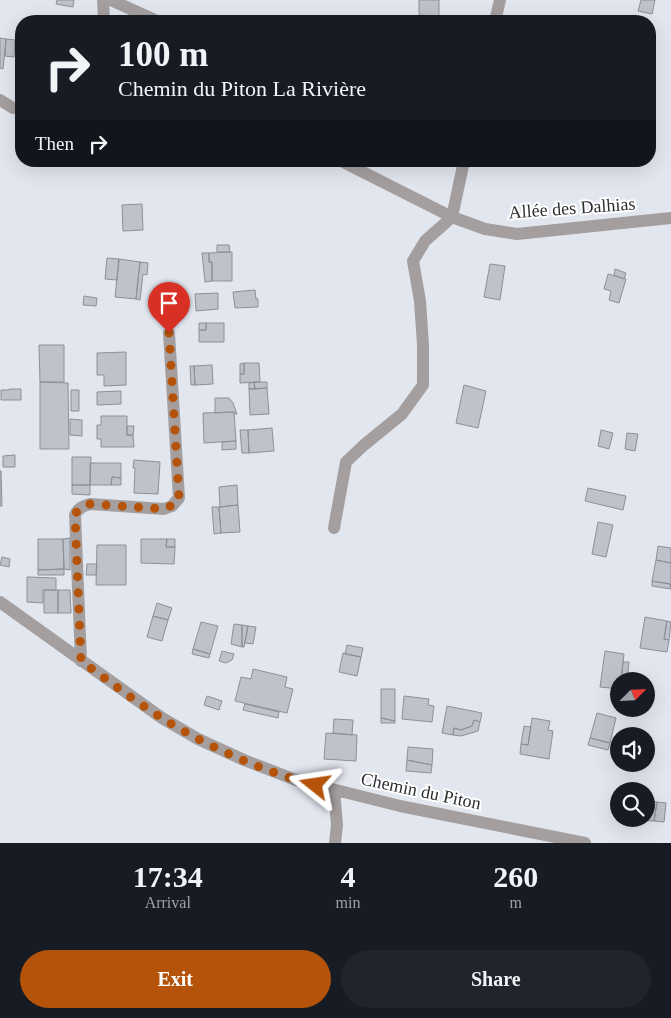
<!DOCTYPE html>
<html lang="en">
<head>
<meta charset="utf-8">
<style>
	body { margin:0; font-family:Georgia,serif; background:#20242c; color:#f1f3f6; height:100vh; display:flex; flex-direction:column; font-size:19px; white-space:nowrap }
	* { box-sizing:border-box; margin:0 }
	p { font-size:16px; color:#9ea1a6 }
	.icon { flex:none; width:28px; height:28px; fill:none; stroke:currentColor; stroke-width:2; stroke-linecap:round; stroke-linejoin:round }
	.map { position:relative; height:843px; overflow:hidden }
	.panel { display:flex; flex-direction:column; background:#171b24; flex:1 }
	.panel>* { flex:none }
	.guide { position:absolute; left:15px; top:15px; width:641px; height:152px; border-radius:20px; box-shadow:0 5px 20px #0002; background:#171b24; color:#f1f3f6; overflow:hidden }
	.needle { width:32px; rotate:66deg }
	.buttons { position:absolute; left:610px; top:672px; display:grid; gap:10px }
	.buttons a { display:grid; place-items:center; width:45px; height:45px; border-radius:50%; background:#171b24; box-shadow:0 5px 20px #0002; font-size:25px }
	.pin { position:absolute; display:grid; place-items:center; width:42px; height:42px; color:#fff; margin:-51px -21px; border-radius:50% 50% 50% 0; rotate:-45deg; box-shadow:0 0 5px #0007 }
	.pin .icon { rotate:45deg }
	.me { position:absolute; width:55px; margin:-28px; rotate:285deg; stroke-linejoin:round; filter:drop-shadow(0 0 4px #0008) }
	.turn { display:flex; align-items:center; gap:18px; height:105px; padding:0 20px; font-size:22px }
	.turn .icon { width:65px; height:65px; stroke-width:2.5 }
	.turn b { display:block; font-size:35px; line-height:42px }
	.then { display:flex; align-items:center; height:48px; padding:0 20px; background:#0003; gap:10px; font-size:19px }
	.eta { display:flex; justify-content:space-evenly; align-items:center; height:85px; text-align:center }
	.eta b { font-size:30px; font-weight:700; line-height:35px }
	.button { display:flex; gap:10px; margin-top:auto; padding:10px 20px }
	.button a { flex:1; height:58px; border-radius:30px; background:#b45309; color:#fff; font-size:20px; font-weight:700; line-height:58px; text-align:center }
	.button a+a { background:#20242c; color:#f1f3f6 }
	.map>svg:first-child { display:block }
	.building { fill:#bec3cb; stroke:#8c9098 }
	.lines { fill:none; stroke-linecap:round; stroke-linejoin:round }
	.street { stroke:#a49f9e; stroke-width:12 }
	.route { stroke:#b45309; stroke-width:9; stroke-dasharray:0 16.2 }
	.labels { text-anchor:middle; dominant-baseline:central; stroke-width:4; stroke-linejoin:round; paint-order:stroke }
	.street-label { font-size:18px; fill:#2d2e32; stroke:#fff }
</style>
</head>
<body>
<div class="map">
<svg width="671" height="843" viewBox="0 0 671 843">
	<rect width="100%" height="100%" fill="#e2e6ef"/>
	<!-- building -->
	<path class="building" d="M57 0H74L73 7 56 4Z
		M419 0H439V16L419 15Z
		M641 0H655L652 14 638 11Z
		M118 18 149 20V21H118Z
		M0 38 6 39 3 69 0 68Z
		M6 39 15 40 14 57 5 56Z
		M142 204 143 230 123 231 122 205Z
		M217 245H229L230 252H217Z
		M232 252V281H212V262H209V253Z
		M202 253H209V262H212V281L205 282Z
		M107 258 119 259 117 280 105 279Z
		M119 259 140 262 136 299 115 297Z
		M140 262 148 263 147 275 143 274 140 300 136 299Z
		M490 264 505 266 500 300 484 297Z
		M615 269 626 273 624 279 614 275Z
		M608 274 626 279 619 303 609 300 611 291 604 289Z
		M255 290 256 299H258V307L235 308 233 292Z
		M218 293V309L196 311 195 294Z
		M84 296 97 298 96 306 83 305Z
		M199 323H206V330H199Z
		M206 323H224V342H199V330H206Z
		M39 345H64V382H40Z
		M126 352V385L104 386V375H97V353Z
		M244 363V374H240V364Z
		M244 363H259L260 382 240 383V374H244Z
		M212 365 213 384 195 385 194 366Z
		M190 366H194L195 385H191Z
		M40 382 68 383 69 449H40Z
		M254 382 255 389H249V383Z
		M254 382H267V388L255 389Z
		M464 385 486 391 478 428 456 423Z
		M267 388 269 414 250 415 249 389Z
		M9 389H21V400H1V390H9Z
		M71 390H79V411H71Z
		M121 391V404L97 405V392Z
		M215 398H229L233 403 237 414H235L234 412 215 413Z
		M234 412 236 441 204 443 203 413Z
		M101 416H127V435H133L134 447H101V439H97V425H101Z
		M70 419 82 420V436L70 435Z
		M127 426H134L133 435H127Z
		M272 428 274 451 249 453 248 430Z
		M240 430H248L249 453H242Z
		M601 430 613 433 609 449 598 446Z
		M627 433 638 434 635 451 625 449Z
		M236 441V449L222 450V442Z
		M15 455V467H3V456Z
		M72 457H91L90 485H72Z
		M134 460 160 462 158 494 134 493 135 468H133Z
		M90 463H121V478L112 477 111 485H90Z
		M0 471H1L2 506H0Z
		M112 477 121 478V485H111Z
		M72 485H90V495L72 494Z
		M237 485 238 505 220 507 219 487Z
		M588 488 626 496 623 510 585 501Z
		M238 505 240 532 221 533 219 507Z
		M212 507H219L221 533 214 534Z
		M598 522 613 525 606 557 592 554Z
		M70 538V570L64 569 63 539Z
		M38 539H63L64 569 38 570Z
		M141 539H167L166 547H175L174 564 141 563Z
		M167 539H175V547H166Z
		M97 545H126V585H96Z
		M658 546 671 548V563L656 560Z
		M2 557 10 559 9 567 0 565Z
		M656 560 671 563V586L670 584 652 581Z
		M87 564H97L96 575H86Z
		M64 569V575H38V570Z
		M27 577 56 578V590H43V603L27 602Z
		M652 581 670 584 671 589 652 586Z
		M44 590H58V613H44Z
		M58 590H70L71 613H58Z
		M157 603 172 608 168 620 153 616Z
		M153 616 168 620 162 641 147 637Z
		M645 617 667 621 664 639 669 640 667 652 640 648Z
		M667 621 671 622 669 640 664 639Z
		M201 622 218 626 210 654 193 649Z
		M234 624 242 625V647L231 644Z
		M242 625 248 626 244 647H242Z
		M248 626 256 627 253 644 245 643Z
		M347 645 363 648 361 657 345 654Z
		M193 649 210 654 209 658 192 654Z
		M222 651 234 654 232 660 226 663 219 661Z
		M605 651 624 654 621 681H619V689L600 687Z
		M343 653 361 657 357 676 339 672Z
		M623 662H629L627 681H621Z
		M253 669 287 677 285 687 293 689 287 713 235 701 241 677 251 679Z
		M381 689H395V721L381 718Z
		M207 696 222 701 219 710 204 705Z
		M404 696 429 699 428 705 434 706 432 722 402 719Z
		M245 704 279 712 278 718 243 710Z
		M447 706 482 713 480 722 474 720 472 726 461 730 454 728 453 735 442 733Z
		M597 713 616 718 610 743 590 738Z
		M381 718 395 721V723H381Z
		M532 718 550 721 548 730 553 731 549 759 520 754 521 744 528 745Z
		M334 719 353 720 352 735 333 733Z
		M474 720 480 722 478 731 461 736 453 735 454 728 461 730 472 726Z
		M524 726 531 727 528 745 521 744Z
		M326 733 357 735 356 761 324 759Z
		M590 738 610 743 608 750 588 745Z
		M408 747 433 749 432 765 407 760Z
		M407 760 432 765 431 773 406 771Z
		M646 800 657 802 654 821 628 820 646 819Z
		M657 802 666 803 664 822 654 821Z"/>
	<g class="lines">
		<!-- street -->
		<path class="street" d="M103 0 104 21
			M111 0 157 21
			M495 21 500 0
			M0 100 13 108
			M341 161 452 217 485 229 517 234 671 218
			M334 528 346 462 364 445 402 414 423 385V345L420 301 413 261 425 241 452 217 464 161
			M0 602 162 718 198 739 244 760 296 780 400 806 585 843
			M81 661 75 515C78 508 83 506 90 504L164 509 172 506 179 498 169 333
			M334 790 337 825 335 843"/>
	</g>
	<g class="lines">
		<!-- route -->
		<path class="route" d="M169 333 179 498 177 503 164 509 90 504C83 506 78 508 75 515L81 661C108 680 134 701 162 718 204 745 266 773 315 785"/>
	</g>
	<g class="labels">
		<!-- street labels -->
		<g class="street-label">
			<text transform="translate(572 208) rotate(-4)">Allée des Dalhias</text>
			<text transform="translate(421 791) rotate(12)">Chemin du Piton</text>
		</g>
	</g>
</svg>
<div class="buttons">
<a><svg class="needle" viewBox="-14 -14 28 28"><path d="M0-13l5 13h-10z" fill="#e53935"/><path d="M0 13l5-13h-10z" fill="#9ea1a6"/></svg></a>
<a><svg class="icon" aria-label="sound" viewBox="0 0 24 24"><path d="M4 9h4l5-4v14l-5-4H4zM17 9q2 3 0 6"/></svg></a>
<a><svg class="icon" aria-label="search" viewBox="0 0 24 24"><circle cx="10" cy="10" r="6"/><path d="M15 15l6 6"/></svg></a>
</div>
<div class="pin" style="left:169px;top:333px;background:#d93025"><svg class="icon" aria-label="arrive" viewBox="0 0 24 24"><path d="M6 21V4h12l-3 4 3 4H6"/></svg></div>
<svg class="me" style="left:315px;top:785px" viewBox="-20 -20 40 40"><path d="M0-17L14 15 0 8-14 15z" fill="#b45309" stroke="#fff" stroke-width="4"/></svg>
<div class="guide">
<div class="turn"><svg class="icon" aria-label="right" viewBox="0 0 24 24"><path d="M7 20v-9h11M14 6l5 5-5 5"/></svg><div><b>100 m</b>Chemin du Piton La Rivière</div></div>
<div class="then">Then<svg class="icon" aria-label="right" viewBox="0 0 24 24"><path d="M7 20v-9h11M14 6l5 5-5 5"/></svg></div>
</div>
</div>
<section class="panel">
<div class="eta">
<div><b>17:34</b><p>Arrival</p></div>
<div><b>4</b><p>min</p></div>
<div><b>260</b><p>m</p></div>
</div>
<div class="button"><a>Exit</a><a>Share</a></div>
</section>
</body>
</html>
